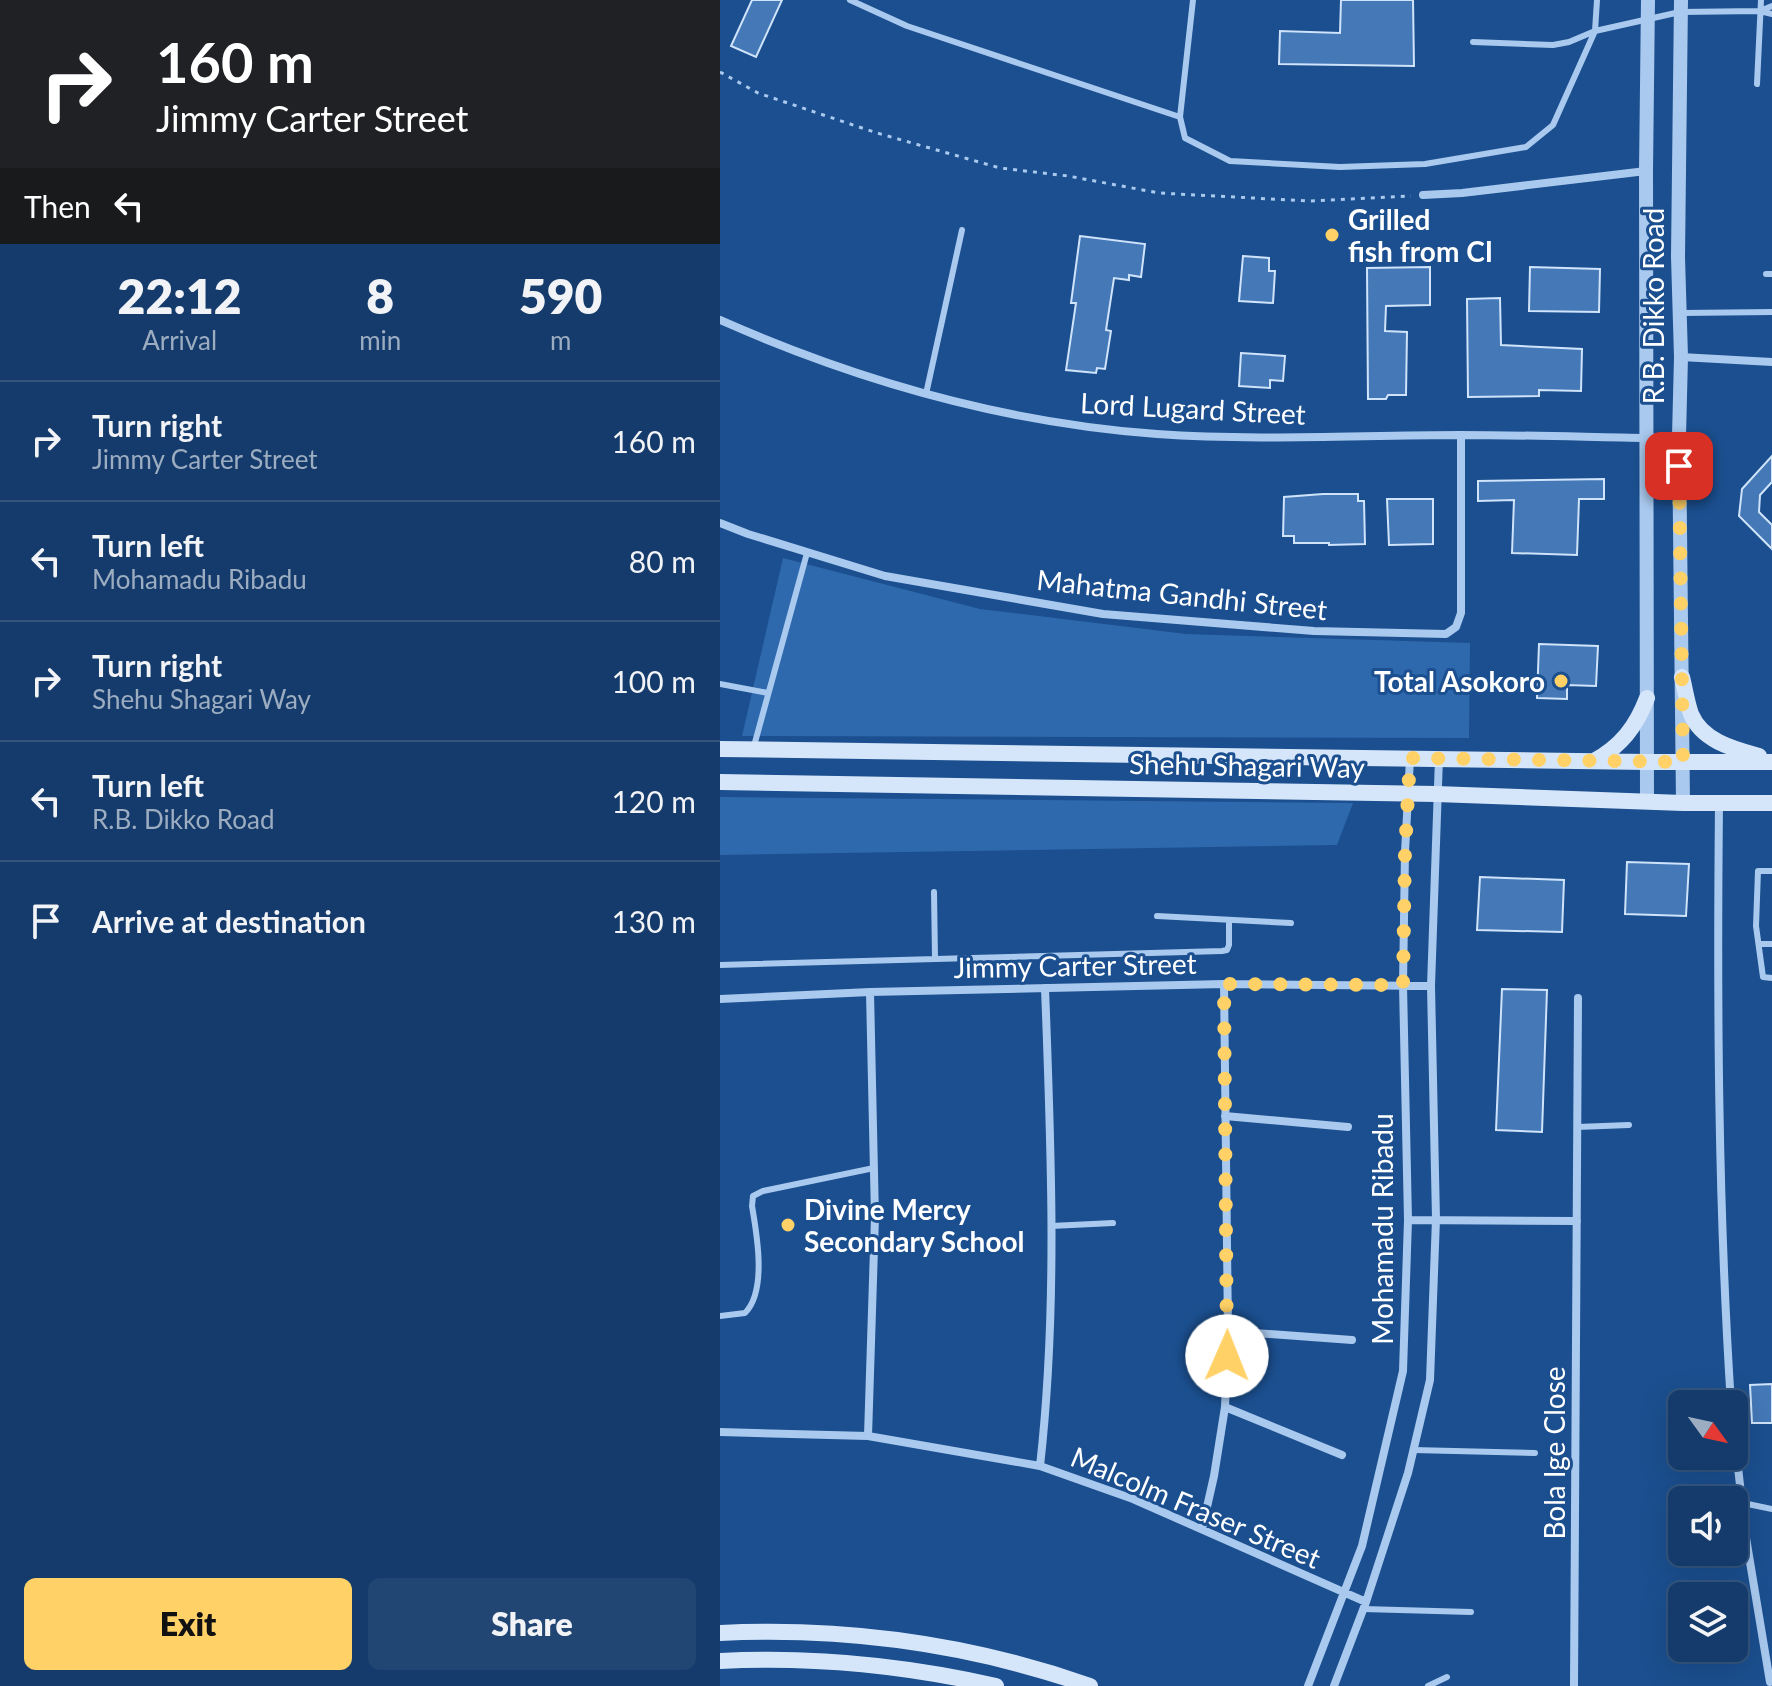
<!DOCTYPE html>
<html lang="en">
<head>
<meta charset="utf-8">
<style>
	body { margin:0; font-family:Lato,sans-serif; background:#214673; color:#f1f3f6; height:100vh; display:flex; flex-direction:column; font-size:30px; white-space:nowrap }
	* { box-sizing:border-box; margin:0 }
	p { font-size:26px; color:#9dadc1 }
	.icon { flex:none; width:44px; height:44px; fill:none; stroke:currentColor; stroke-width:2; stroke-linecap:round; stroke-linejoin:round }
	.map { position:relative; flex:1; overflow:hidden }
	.drawer { display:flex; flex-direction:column; background:#143b6b; width:720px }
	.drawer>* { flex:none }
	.top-card { background:#202124; color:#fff; overflow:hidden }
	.needle { width:52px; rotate:123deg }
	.controls { position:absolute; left:948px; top:1390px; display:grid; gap:16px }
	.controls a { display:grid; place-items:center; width:80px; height:80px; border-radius:12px; background:#143b6b; box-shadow:0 8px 32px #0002,0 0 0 2px #33557e; font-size:40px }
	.pin { position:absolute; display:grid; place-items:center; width:68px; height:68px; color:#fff; margin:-34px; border-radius:16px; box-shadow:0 4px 12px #0006 }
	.me { position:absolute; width:88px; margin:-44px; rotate:1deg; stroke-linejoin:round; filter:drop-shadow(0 0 6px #0008) }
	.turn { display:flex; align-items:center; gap:28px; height:168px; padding:0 24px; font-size:36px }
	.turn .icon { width:104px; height:104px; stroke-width:2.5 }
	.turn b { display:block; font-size:56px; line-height:68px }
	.then { display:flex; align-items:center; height:76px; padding:0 24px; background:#0003; gap:16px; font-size:30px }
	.eta { display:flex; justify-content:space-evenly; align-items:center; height:136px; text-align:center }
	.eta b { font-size:48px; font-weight:800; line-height:56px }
	.action { display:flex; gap:16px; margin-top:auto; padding:16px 24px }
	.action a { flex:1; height:92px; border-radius:12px; background:#ffd166; color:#111; font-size:32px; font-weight:800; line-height:92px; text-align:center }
	.action a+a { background:#214673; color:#f1f3f6 }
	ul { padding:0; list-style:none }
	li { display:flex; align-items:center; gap:24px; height:120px; padding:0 24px; border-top:2px solid #33557e }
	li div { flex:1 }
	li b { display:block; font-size:30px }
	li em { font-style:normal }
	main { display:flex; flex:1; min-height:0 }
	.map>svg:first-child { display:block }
	.green { fill:#2e69ad }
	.building { fill:#4478b7; stroke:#cfe3fa; stroke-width:2 }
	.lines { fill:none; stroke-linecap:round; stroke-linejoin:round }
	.path { stroke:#a9c9ee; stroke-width:3; stroke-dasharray:4 6; stroke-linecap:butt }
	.service { stroke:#a9c9ee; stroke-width:6 }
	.minor { stroke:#a9c9ee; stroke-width:8 }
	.tertiary { stroke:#a9c9ee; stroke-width:14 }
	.secondary { stroke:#d6e6fa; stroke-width:16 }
	.route { stroke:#ffd166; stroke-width:14; stroke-dasharray:0 25.2 }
	.poi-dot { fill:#ffd166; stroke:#1b4f8f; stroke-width:3 }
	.labels { text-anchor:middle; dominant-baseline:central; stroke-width:6; stroke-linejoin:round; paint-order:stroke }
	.poi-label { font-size:28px; font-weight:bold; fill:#fff; stroke:#1b4f8f; text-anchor:start }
	.street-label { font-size:28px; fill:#fff; stroke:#1b4f8f }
</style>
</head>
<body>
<main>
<section class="drawer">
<div class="top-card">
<div class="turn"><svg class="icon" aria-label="right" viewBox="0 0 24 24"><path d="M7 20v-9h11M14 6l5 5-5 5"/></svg><div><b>160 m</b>Jimmy Carter Street</div></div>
<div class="then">Then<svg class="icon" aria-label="left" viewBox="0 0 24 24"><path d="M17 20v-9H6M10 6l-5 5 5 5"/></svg></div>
</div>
<div class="eta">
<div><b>22:12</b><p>Arrival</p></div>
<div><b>8</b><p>min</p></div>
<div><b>590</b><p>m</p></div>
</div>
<ul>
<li><svg class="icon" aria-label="right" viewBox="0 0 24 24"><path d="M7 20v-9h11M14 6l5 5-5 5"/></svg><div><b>Turn right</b><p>Jimmy Carter Street</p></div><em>160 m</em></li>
<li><svg class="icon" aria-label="left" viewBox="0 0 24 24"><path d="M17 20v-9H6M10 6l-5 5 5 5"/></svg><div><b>Turn left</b><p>Mohamadu Ribadu</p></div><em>80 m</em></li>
<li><svg class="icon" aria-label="right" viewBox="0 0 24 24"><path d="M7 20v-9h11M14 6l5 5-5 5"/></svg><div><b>Turn right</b><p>Shehu Shagari Way</p></div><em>100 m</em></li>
<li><svg class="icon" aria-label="left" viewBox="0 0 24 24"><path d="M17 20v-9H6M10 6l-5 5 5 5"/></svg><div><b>Turn left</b><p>R.B. Dikko Road</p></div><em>120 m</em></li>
<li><svg class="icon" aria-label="arrive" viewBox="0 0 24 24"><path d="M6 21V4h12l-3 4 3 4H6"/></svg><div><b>Arrive at destination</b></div><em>130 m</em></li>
</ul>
<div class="action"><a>Exit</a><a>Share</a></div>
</section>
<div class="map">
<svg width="1052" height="1686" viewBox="0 0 1052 1686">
	<rect width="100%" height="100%" fill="#1b4f8f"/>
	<!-- green -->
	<path class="green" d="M63 558 260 609 466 634 750 643 749 738 22 736Z
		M0 797 633 803 617 845 0 855Z"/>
	<!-- building -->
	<path class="building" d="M32 0H62L36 57 11 46Z
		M621 0H693L694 66 559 64 560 31 620 33Z
		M360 236 425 244 421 277 409 275V280L394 278 386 330 391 331 385 369 377 368 376 373 346 370 356 303H351Z
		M523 256 549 258V271H555L553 303 519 301Z
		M710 267V305L666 306 665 331 687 332 686 395H668L666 399H648L647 268Z
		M810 267 880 269 879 312 809 311Z
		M780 298 781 345 862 349 861 391 819 390V396L748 397 747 299Z
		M521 353 565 356 563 381 550 380V388L519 386Z
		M1052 456V482L1040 495 1039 512 1052 525V549L1019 516 1022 489Z
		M884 479V499H859L857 555 792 553 794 500 758 501V481Z
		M603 494H638V501H644L645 544 609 545V543H574V536H563L564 497Z
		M667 499H713V544L669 545Z
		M819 644 878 646 876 686 847 685V699L817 698Z
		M907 862 969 864 966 916 905 914Z
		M760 877 844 880 842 932 757 930Z
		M782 989 827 990 822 1132 776 1130Z
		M1052 1384V1423H1032L1030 1385Z"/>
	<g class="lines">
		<!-- path -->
		<path class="path" d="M0 72 38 93 157 133 280 168 348 176 439 193 589 201 691 196"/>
		<!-- service -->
		<path class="service" d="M130 0 187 26 460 117
			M473 0 460 117 465 138 510 161 620 167 705 164 806 147 833 125 875 31 877 0
			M1040 11 1052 6
			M753 42 833 45 849 42 875 31 960 12 1040 11 1052 14
			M1037 84 1041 0
			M1046 274H1052
			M962 313 1052 312
			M206 394 242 230
			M0 684 48 693
			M34 746 87 553
			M1052 871H1038L1036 926 1043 977 1052 978
			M214 892 215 959
			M437 916 571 923
			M1039 944H1052
			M0 965 502 951 507 950 509 945V920
			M857 1127 909 1125
			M331 1226 393 1223
			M0 1316 25 1313C47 1291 37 1235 32 1206L33 1196 43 1191 154 1168
			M693 1450 815 1453
			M1023 1503 1052 1509
			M643 1609 751 1612
			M708 1686 727 1677"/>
		<!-- minor -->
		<path class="minor" d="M703 195 742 193 926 171
			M0 320C138 381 286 423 437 434 538 441 639 435 740 435 803 435 865 437 928 438L959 436
			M961 357 1052 362
			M0 523 28 534 165 576 383 614 594 631 726 634 736 627 741 613V435
			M999 804C997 1004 998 1204 1011 1404
			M0 999 150 992 504 984 711 986
			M505 1116 628 1127
			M688 1220 857 1221
			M508 1331 632 1340
			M505 1407 622 1455
			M0 1432 148 1436 320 1466 413 1499 646 1602
			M1014 1432 1026 1538 1050 1682
			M148 1436 155 1217 150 992
			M320 1466C338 1307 331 1147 325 988
			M482 1529 494 1476 505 1407 508 1331 504 984
			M588 1686 642 1546 683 1371 688 1220 683 985 685 852 690 759
			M614 1686 646 1602 688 1473 710 1380 716 1219 711 986 719 758
			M854 1686 858 998"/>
		<!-- tertiary -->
		<path class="tertiary" d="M961 0 958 257 961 357 959 436 963 803
			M927 801 926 171 928 0"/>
		<!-- secondary -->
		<path class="secondary" d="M962 677C965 689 967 703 971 714 982 741 1014 749 1039 756
			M0 749 927 762H1052
			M874 761C901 746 916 727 927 698
			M0 782 716 794 963 803H1052
			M0 1633C126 1627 250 1644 370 1686
			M0 1661C95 1656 183 1665 276 1686"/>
	</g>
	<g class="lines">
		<!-- route -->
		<path class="route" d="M507 1356 504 984 683 985 685 852 690 758 963 762 959 466"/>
	</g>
	<!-- markers -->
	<g class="poi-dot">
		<circle cx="612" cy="235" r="8"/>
		<circle cx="841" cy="681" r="8"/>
		<circle cx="68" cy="1225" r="8"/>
	</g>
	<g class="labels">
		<!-- poi labels -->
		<g class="poi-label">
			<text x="628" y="219">Grilled<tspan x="628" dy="32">fish from CI</tspan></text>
			<text x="825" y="681" text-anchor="end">Total Asokoro</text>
			<text x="84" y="1209">Divine Mercy<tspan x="84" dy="32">Secondary School</tspan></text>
		</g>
		<!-- street labels -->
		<g class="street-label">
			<text transform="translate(933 306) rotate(-90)">R.B. Dikko Road</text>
			<text transform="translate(473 408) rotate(3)">Lord Lugard Street</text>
			<text transform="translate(462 594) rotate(6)">Mahatma Gandhi Street</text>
			<text transform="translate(527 765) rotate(1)">Shehu Shagari Way</text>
			<text transform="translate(355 965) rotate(-1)">Jimmy Carter Street</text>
			<text transform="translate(662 1229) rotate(-90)">Mohamadu Ribadu</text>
			<text transform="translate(834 1453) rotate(-90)">Bola Ige Close</text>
			<text transform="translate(476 1507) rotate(23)">Malcolm Fraser Street</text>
		</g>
	</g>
</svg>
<div class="controls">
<a><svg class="needle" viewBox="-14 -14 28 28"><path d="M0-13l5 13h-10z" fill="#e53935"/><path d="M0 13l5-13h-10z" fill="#9dadc1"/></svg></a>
<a><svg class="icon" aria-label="sound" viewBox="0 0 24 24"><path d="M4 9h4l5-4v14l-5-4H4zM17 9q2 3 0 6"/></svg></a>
<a><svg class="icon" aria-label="layers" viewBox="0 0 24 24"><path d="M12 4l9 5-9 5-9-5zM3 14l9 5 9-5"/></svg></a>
</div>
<div class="pin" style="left:959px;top:466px;background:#d93025"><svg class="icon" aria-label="arrive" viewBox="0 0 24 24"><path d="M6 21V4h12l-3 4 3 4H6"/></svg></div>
<svg class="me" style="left:507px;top:1356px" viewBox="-20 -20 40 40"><circle r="19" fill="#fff"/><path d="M0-13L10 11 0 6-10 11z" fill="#ffd166"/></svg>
</div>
</main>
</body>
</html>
